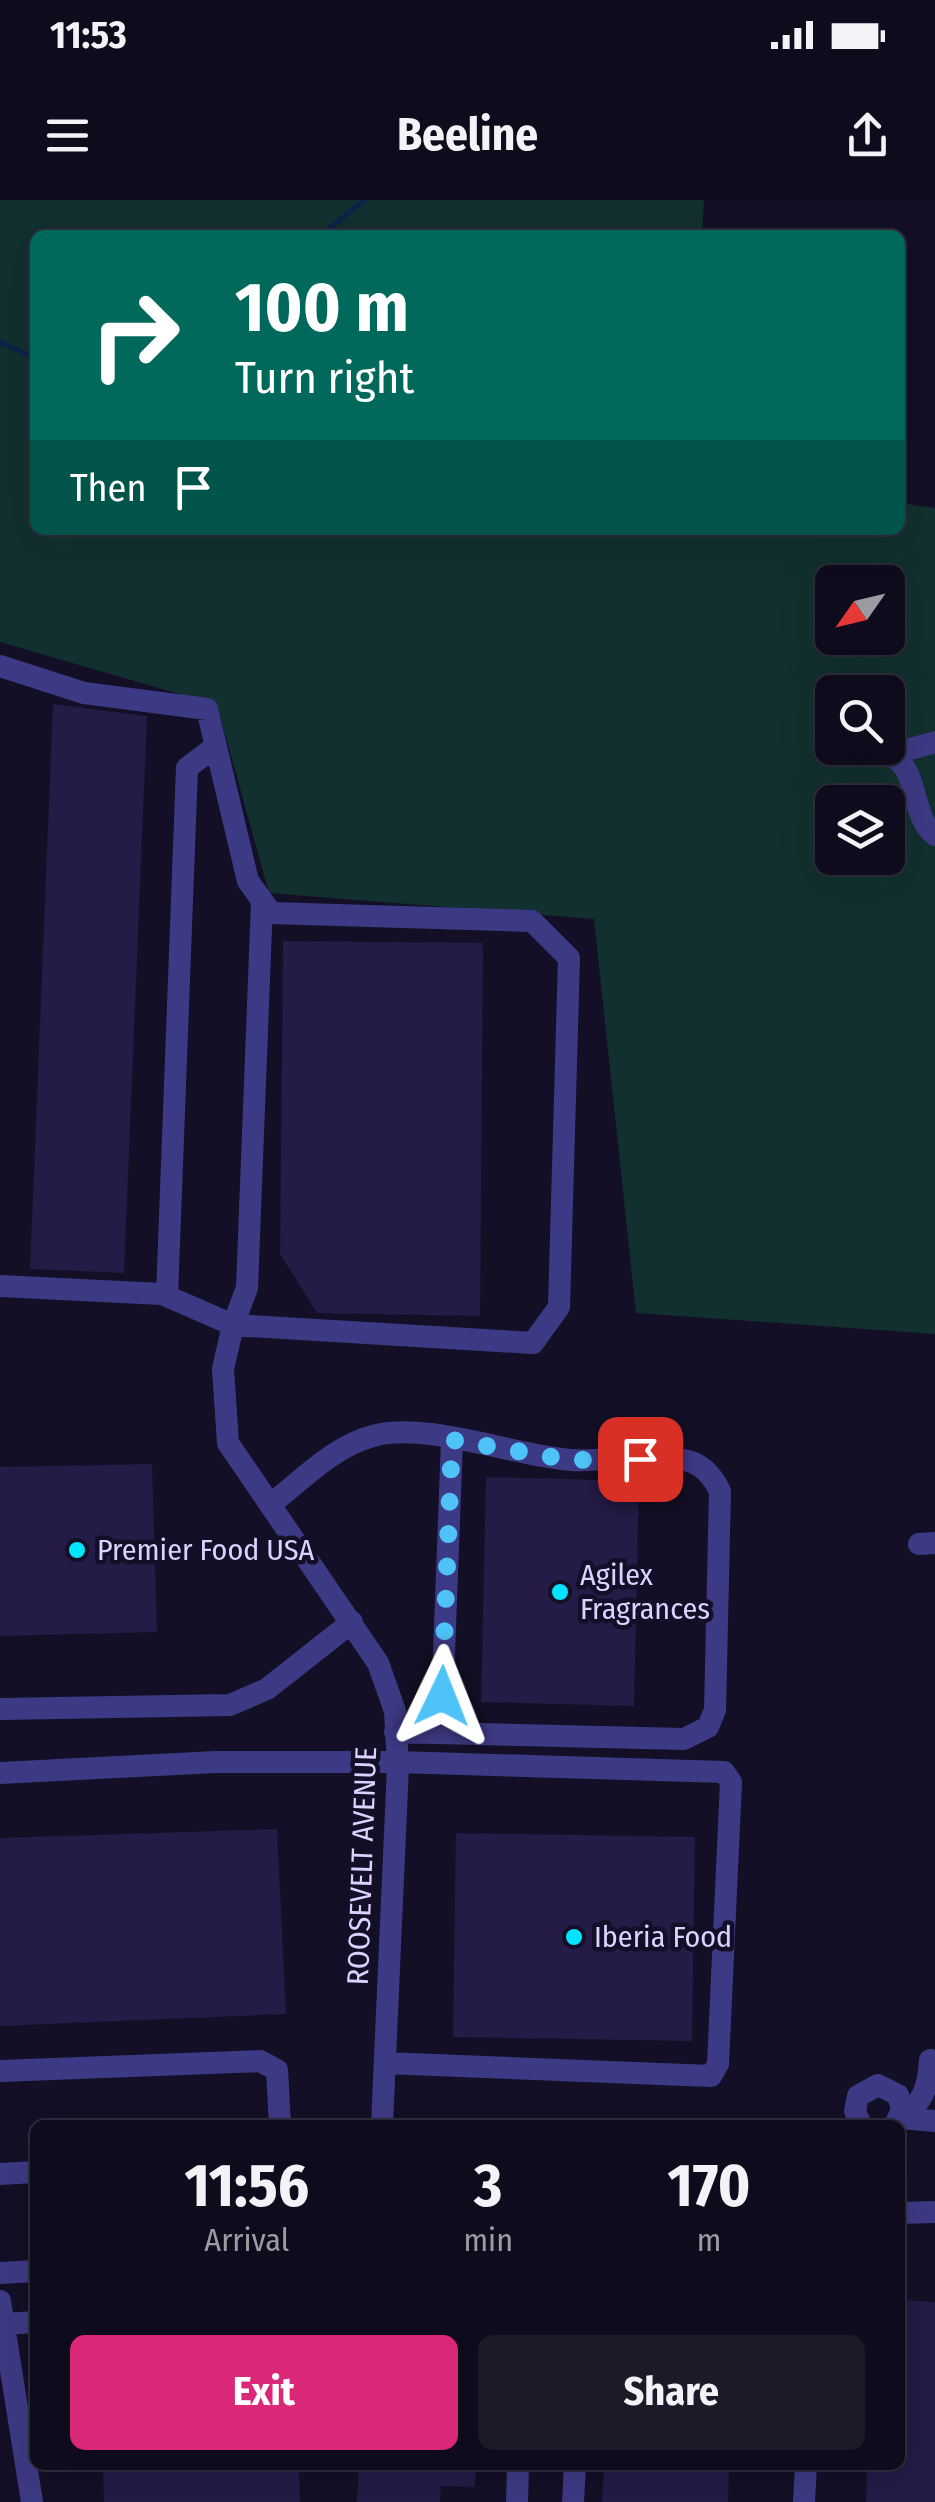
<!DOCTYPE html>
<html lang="en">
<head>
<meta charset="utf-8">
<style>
	body { margin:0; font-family:"Fira Sans Condensed",sans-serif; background:#1c1929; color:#f1f3f6; height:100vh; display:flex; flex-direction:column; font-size:38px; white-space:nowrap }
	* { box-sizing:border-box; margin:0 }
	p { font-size:32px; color:#9b9ba3 }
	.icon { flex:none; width:55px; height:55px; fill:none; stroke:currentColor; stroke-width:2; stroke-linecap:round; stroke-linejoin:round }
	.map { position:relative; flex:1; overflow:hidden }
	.details { position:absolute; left:30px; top:1920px; width:875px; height:350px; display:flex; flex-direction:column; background:#0e0b1c; border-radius:15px; box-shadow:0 10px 40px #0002,0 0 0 2px #2e2b3b }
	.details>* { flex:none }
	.guide { position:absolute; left:30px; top:30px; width:875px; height:305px; border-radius:15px; box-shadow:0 10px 40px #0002,0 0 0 2px #2e2b3b; background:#00695c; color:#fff; overflow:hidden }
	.needle { width:65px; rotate:236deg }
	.tools { position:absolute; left:815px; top:365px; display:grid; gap:20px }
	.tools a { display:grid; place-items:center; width:90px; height:90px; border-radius:15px; background:#0e0b1c; box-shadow:0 10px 40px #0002,0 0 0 2px #2e2b3b; font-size:50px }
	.pin { position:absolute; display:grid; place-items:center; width:85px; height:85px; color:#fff; margin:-42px; border-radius:20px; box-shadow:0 5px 15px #0006 }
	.me { position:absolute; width:110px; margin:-55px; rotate:2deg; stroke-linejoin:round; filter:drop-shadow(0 0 8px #0008) }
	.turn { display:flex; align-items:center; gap:35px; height:210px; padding:0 40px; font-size:45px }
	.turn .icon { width:130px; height:130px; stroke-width:2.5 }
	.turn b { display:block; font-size:70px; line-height:85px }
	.then { display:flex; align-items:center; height:95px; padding:0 40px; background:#0003; gap:20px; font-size:38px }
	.eta { display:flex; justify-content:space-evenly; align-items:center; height:170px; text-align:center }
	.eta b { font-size:60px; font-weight:700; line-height:70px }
	.button { display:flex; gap:20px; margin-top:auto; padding:20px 40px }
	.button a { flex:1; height:115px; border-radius:15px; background:#db2777; color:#fff; font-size:40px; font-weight:700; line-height:115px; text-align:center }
	.button a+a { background:#1c1929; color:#f1f3f6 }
	.status { display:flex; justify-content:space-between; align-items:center; height:70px; padding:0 50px; background:#0e0b1c; direction:ltr }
	.status svg { height:28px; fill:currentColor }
	header { display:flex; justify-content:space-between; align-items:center; height:130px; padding:0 40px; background:#0e0b1c; font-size:45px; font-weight:700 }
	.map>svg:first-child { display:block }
	.green { fill:#12302f; fill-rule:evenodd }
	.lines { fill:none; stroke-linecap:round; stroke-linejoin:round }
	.stream { stroke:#0c2248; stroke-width:5 }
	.building { fill:#241b47 }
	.minor { stroke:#3d3a85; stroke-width:22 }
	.route { stroke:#4fc3f7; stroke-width:18; stroke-dasharray:0 32.4 }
	.poi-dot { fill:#00e5ff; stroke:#130f26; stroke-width:4 }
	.labels { text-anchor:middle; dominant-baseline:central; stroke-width:9; stroke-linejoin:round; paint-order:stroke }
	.poi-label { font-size:30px; fill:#d9d4ff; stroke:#130f26; text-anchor:start }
	.street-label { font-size:30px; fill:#d9d4ff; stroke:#130f26 }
</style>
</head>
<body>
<div class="status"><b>11:53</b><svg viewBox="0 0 49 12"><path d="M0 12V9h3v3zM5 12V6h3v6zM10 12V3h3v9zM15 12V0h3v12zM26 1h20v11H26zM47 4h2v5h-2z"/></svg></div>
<header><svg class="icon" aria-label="menu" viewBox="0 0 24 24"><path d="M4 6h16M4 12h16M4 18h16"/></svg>Beeline<svg class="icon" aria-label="share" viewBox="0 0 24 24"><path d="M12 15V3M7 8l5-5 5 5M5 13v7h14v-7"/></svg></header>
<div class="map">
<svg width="935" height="2302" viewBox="0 0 935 2302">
	<rect width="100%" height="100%" fill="#130f26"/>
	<!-- green -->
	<path class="green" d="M0 0H704L702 35H35V330H900V303L935 308V1134L636 1113 594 719 269 693 217 505 0 442ZM832 382H888V438H832ZM832 492H888V548H832ZM832 602H888V658H832Z"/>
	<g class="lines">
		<!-- stream -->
		<path class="stream" d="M322 35 364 0
			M0 142 35 158"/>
	</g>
	<!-- building -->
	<path class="building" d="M53 504 147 516 124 1073 30 1069Z
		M283 741 483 743 480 1116 317 1113 280 1054Z
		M152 1264 157 1432 0 1436V1267Z
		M486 1277 639 1281 634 1506 481 1502Z
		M277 1629 286 1814 0 1826V1638Z
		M456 1633 695 1637 692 1841 453 1837Z
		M900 2100 935 2102V2302H866L867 2265H900Z
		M103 2265H299L300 2302H104Z
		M359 2265H476L475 2287 441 2286 440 2302H357Z
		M604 2265H729L728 2302H602Z"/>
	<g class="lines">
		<!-- minor -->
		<path class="minor" d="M0 466 84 493 207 509 248 681 271 713 532 721 569 758 559 1107 533 1143 233 1125 223 1169 228 1243 378 1463 395 1511 398 1566 382 1925
			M825 553C843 553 863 551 881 553 922 558 908 616 935 635
			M889 555 935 542
			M0 1086 162 1094 233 1125 247 1088 262 702
			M167 1096 187 568 216 546
			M271 1304C302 1280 334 1246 373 1236 427 1221 514 1256 571 1260 607 1262 663 1250 694 1263 707 1269 714 1279 720 1291L715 1510 708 1527 684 1539 395 1532
			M919 1344 935 1343
			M0 1509 230 1505 267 1489 352 1422
			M441 1533 452 1240
			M0 1573 216 1562H398L724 1572 731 1582 718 1864 711 1876 385 1863
			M0 1871 260 1861 277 1870 280 1925
			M900 1918C924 1902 928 1888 930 1860
			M900 1918 935 1921
			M861 1925 855 1911 858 1896 878 1885 898 1895 902 1910 895 1925
			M0 1974 35 1972
			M900 2013 935 2012
			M0 2073 35 2071
			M0 2101 32 2302
			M4 2124 35 2122
			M517 2302 518 2265
			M573 2302 575 2265
			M804 2302 806 2265"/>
	</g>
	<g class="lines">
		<!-- route -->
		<path class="route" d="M442 1496 452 1240 570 1260 640 1259"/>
	</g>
	<!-- markers -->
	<g class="poi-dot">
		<circle cx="77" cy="1350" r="10"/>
		<circle cx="560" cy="1392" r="10"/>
		<circle cx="574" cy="1737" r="10"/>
	</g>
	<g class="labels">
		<!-- poi labels -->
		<g class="poi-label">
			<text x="97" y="1350">Premier Food USA</text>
			<text x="580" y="1375">Agilex<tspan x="580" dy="34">Fragrances</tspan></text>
			<text x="594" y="1737">Iberia Food</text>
		</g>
		<!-- street labels -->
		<g class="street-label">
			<text transform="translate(362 1666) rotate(-88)">ROOSEVELT AVENUE</text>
		</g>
	</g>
</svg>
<div class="tools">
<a><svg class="needle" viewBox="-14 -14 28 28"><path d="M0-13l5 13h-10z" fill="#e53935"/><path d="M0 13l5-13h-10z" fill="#9b9ba3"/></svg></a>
<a><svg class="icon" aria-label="search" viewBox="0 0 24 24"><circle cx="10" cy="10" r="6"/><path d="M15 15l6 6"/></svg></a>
<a><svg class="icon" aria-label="layers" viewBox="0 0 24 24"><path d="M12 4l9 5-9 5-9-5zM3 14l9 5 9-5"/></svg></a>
</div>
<div class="pin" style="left:640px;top:1259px;background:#d93025"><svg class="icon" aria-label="arrive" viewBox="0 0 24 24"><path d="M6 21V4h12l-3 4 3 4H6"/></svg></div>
<svg class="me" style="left:442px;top:1496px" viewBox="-20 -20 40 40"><path d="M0-17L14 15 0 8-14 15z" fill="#4fc3f7" stroke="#fff" stroke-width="4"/></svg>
<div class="guide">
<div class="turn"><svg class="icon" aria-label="right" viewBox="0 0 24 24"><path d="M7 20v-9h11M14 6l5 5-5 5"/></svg><div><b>100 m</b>Turn right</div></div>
<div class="then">Then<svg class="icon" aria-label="arrive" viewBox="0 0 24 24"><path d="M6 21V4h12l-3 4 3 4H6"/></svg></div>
</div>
<section class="details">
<div class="eta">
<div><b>11:56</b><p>Arrival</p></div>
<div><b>3</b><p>min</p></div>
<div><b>170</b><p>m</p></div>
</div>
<div class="button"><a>Exit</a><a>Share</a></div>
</section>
</div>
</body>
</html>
